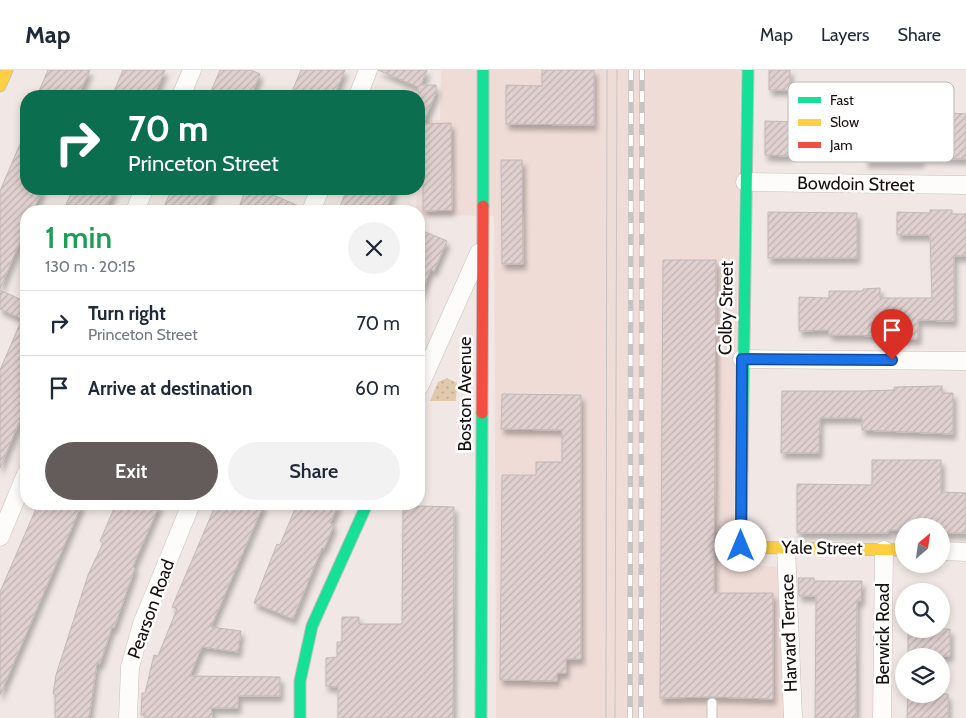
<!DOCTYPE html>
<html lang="en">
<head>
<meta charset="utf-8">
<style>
	body { margin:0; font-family:Cabin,sans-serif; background:#f2f2f3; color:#1f2937; height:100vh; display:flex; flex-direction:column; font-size:19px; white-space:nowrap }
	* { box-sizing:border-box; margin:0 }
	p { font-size:16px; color:#747a83 }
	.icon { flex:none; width:28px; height:28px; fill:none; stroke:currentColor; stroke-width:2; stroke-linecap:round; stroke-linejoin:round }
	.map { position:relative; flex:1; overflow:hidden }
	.panel { position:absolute; left:20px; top:135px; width:405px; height:305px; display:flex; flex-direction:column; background:#fff; border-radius:20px; box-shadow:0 2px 8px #0003 }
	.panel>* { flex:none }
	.hud { position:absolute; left:20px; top:20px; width:405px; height:105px; border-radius:20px; box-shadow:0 2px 8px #0003; background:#0b6e4f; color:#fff; overflow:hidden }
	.needle { width:32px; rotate:29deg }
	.buttons { position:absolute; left:895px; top:448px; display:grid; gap:10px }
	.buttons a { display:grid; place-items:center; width:55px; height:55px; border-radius:50%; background:#fff; box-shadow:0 2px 8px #0003; font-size:25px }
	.pin { position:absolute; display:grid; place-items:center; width:42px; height:42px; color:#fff; margin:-51px -21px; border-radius:50% 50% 50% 0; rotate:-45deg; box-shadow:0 0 5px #0007 }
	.pin .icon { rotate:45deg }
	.me { position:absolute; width:55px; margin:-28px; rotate:0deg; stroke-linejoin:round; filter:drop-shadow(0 0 4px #0008) }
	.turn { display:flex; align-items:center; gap:18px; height:105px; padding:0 25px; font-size:22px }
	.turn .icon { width:65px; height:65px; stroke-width:2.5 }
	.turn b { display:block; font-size:35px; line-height:42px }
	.round { display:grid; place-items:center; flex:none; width:52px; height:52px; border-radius:26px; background:#f2f2f3 }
	.head { display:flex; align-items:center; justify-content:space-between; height:85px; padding:0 25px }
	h1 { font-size:30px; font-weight:600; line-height:38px; color:#1e9e55 }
	.action { display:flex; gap:10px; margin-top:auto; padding:10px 25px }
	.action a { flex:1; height:58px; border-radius:30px; background:#635c5a; color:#fff; font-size:20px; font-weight:600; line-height:58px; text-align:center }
	.action a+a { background:#f2f2f3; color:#1f2937 }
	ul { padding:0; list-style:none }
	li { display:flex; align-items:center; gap:15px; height:65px; padding:0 25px; border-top:1px solid #e0e1e3 }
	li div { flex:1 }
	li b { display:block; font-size:19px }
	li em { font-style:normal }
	header { display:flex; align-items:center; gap:30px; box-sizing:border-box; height:70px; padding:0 25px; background:#fff; border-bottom:1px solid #e0e1e3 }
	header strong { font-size:24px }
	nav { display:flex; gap:28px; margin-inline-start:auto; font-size:18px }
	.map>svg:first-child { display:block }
	.built { fill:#f0dcd7 }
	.grass { fill:url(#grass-dots) }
	.building { fill:url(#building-hatch); stroke:#c0b9b7; filter:url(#shadow) }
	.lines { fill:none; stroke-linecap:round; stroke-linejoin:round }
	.lane-casing { stroke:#c7bfbc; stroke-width:11 }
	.street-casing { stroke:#c7bfbc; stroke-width:19 }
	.fast-casing { stroke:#c7bfbc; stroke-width:13 }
	.slow-casing { stroke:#c7bfbc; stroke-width:13 }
	.jam-casing { stroke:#c7bfbc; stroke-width:13 }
	.lane { stroke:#fdfcfb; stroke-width:9 }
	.street { stroke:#fdfcfb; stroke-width:18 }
	.fast { stroke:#16e098; stroke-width:11 }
	.slow { stroke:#ffcf43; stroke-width:11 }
	.jam { stroke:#f24e42; stroke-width:11 }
	.tram { stroke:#c6c3c3; stroke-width:1 }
	.rail-casing { stroke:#c6c3c3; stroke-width:5.5 }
	.rail { stroke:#fff; stroke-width:4; stroke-dasharray:11; stroke-linecap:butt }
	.route-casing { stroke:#114b97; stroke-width:12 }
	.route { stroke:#1a73e8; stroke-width:9 }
	.labels { text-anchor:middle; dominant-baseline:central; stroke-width:5; stroke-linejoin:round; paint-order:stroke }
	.street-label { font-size:18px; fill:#17100f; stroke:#fff }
	.key { fill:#fff; stroke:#b9b7b7; stroke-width:1 }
	.key-label { font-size:14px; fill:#17100f }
</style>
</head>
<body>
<header>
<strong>Map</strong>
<nav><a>Map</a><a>Layers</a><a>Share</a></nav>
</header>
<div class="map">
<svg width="966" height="648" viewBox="0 0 966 648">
	<defs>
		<pattern id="grass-dots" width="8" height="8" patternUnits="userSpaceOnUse" patternTransform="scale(1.25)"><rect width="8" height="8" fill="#e0c9ad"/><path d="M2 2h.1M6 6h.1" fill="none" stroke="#bfac94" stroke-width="1.8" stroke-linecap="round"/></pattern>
		<pattern id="building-hatch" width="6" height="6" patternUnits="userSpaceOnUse" patternTransform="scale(1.25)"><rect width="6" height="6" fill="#e0d1d0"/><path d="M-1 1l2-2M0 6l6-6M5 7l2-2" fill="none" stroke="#bfb2b1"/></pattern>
		<filter id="shadow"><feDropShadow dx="3" dy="5.5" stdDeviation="2.5" flood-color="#0004"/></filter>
	</defs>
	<rect width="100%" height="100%" fill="#f1e8e5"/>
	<!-- built -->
	<path class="built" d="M441 0H741L733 493 777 497 784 648H496L494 146 419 145V141H416L419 51 440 50Z"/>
	<!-- grass -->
	<path class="grass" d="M447 308 457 313 456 331H430L438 312Z"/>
	<!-- building -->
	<path class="building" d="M48 0H90L78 26H37Z
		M123 0H165L154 26H112Z
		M220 0H251L260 4 251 26H209Z
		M301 0H345L334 26H290Z
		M378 0H427L421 15H436V23L420 60 418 17Z
		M542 0H594V55L506 54V15L542 16Z
		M769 0H790V20H769Z
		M798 37H816V48H823V81H790V86L765 85V51L798 52Z
		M874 41H922L966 44V89L921 88V92H865V48H874Z
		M451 53 452 140 423 141V54Z
		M26 60V119H43L33 141H26V158L0 219V121Z
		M501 90H522L523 194H502Z
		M73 119H115L105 141H74L65 137Z
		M172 119H214L204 141H162Z
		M246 119H259L301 137V141H249L239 137Z
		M347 119H395L385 141H338Z
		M930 140H952V144H966V186H954V251L918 250V269H897V266L829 265V260L799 261V227L829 228V221H863V219L880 218V228H932L930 165H897V142L930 143Z
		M768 142 857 143V188H768Z
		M423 161 447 171 434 201 431 199 419 227V165L423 167Z
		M663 190H716L714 523H773V629L712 627 660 628Z
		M0 220 26 232V336L0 398V300L22 249 0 239Z
		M942 316V323H953V364L862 360V348H820L819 383H781L782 321H863L894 320V317Z
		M502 324 581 325V589H566V603H557V611L500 610 502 405H536V392H562V360L501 359Z
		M872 390H941V422L966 423V463H941V456H904V460H888V463H797V414L872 415Z
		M38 434H82L0 625V522Z
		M116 434H160L133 496 135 498 114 558 112 557 100 594 97 593 89 648H55V624H53L56 605 88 505 103 473 100 471Z
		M216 434H264L211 557 241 561 238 582 202 577 190 606 280 607V626H238V638H211L213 648H146V645H141L142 623H145L154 585 158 586 177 539 172 537Z
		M297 434H339L330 453 334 455 324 479 322 478 293 549 254 533 277 474 280 475Z
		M422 436 454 437 453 648H338V617L326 616V588L337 587V572H342V547H359V554H402L403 437Z
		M798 508H814V511H862L861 531H857L856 648H815L816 526H799Z
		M908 559H950V586H908Z
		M908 624H948V648H907Z"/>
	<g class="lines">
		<defs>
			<path id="lane" d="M712 648V633"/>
			<path id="street" d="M181 26 192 0
				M358 26 368 0
				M745 112 966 115
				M135 141 144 119
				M311 141 320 119
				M742 289 966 291
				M419 317 479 183
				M0 467 26 404
				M786 477 793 648
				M941 481 966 482
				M128 648 130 597 142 554 191 434
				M882 648 884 480"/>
			<path id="fast" d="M483 136V0
				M742 401 748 0
				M300 648V611L312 556 367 434
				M481 648 482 343"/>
			<path id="slow" d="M0 16 7 0
				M742 401 741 477 904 480"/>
			<path id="jam" d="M482 343 483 136"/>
		</defs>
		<!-- lane casing -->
		<use href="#lane" class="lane-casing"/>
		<!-- street casing -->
		<use href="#street" class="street-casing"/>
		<!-- fast casing -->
		<use href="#fast" class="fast-casing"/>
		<!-- slow casing -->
		<use href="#slow" class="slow-casing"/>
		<!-- jam casing -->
		<use href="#jam" class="jam-casing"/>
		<!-- lane -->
		<use href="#lane" class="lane"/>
		<!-- street -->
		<use href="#street" class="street"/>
		<!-- fast -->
		<use href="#fast" class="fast"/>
		<!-- slow -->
		<use href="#slow" class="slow"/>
		<!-- jam -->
		<use href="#jam" class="jam"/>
		<!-- tram -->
		<path class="tram" d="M606 648 607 0
			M615 648 617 0"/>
		<defs>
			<path id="rail" d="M630 648 631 0
				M641 648 642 0"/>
		</defs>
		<!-- rail casing -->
		<use href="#rail" class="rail-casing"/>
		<!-- rail -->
		<use href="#rail" class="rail"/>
	</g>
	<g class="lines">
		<defs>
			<path id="route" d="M741 476 742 289 892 290"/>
		</defs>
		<!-- route casing -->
		<use href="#route" class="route-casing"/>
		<!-- route -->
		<use href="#route" class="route"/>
	</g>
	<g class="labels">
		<!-- street labels -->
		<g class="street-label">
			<text transform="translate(856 114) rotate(1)">Bowdoin Street</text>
			<text transform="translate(726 238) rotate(-89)">Colby Street</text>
			<text transform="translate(465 324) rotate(-90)">Boston Avenue</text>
			<text transform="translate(822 478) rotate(1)">Yale Street</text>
			<text transform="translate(151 539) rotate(-70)">Pearson Road</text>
			<text transform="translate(789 563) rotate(-92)">Harvard Terrace</text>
			<text transform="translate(883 564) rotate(-90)">Berwick Road</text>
		</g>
	</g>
	<!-- legend -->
	<rect x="788" y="12" width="166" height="80" rx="8" class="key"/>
	<rect x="798" y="27" width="23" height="6" fill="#16e098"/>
	<rect x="798" y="49" width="23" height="7" fill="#ffcf43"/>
	<rect x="798" y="72" width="23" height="6" fill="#f24e42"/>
	<g class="key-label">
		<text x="830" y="35">Fast</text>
		<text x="830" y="57">Slow</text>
		<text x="830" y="80">Jam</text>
	</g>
</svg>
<div class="buttons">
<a><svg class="needle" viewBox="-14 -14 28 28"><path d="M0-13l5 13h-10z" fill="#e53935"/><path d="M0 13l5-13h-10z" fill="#747a83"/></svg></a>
<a><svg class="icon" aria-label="search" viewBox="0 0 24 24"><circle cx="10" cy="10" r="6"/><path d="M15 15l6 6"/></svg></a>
<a><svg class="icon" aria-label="layers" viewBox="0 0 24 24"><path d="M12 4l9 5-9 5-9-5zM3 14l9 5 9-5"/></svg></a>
</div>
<div class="pin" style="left:892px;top:290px;background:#d93025"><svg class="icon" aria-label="arrive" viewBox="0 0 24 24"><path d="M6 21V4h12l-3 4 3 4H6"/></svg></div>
<svg class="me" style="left:741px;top:476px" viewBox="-20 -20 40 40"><circle r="19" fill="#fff"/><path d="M0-13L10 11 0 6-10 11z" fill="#1a73e8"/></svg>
<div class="hud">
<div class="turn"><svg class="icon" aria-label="right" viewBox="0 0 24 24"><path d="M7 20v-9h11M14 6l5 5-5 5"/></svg><div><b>70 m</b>Princeton Street</div></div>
</div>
<section class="panel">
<div class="head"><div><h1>1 min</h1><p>130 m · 20:15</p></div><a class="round"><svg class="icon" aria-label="close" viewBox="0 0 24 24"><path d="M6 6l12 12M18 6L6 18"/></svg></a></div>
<ul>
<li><svg class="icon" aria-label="right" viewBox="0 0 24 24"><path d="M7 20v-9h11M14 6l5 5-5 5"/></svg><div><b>Turn right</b><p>Princeton Street</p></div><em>70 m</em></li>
<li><svg class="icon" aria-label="arrive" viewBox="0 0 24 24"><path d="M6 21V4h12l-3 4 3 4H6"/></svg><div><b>Arrive at destination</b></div><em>60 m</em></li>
</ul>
<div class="action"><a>Exit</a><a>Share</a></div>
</section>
</div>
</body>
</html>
